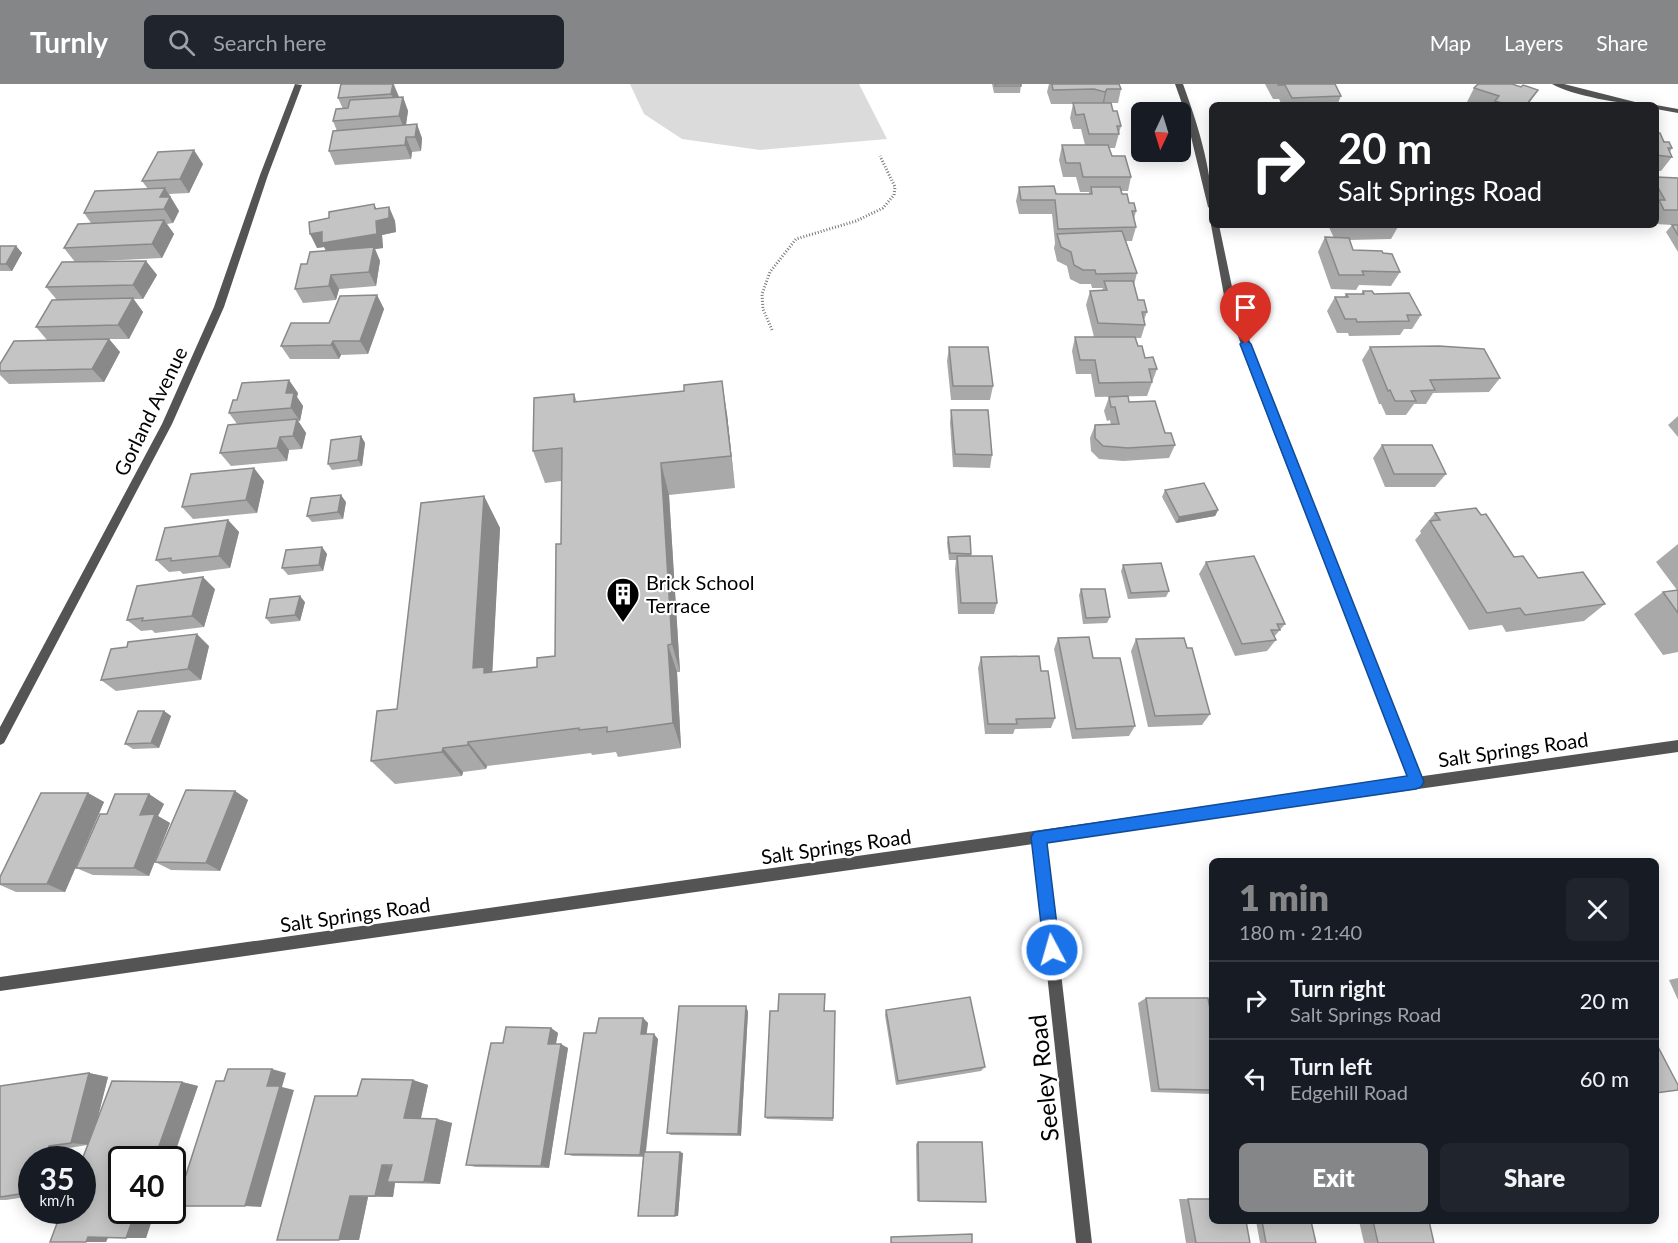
<!DOCTYPE html>
<html lang="en">
<head>
<meta charset="utf-8">
<style>
	body { margin:0; font-family:Lato,sans-serif; background:#20242c; color:#f1f3f6; height:100vh; display:flex; flex-direction:column; font-size:22px; white-space:nowrap }
	* { box-sizing:border-box; margin:0 }
	p { font-size:20px; color:#9ea1a6 }
	.icon { flex:none; width:33px; height:33px; fill:none; stroke:currentColor; stroke-width:2; stroke-linecap:round; stroke-linejoin:round }
	.map { position:relative; flex:1; overflow:hidden }
	.details { position:absolute; left:1209px; top:774px; width:450px; height:366px; display:flex; flex-direction:column; background:#171b24; border-radius:9px; box-shadow:0 3px 15px #0003 }
	.details>* { flex:none }
	.banner { position:absolute; left:1209px; top:18px; width:450px; height:126px; border-radius:9px; box-shadow:0 3px 15px #0003; background:#202124; color:#fff; overflow:hidden }
	.needle { width:39px; rotate:184deg }
	.controls { position:absolute; left:1131px; top:18px; display:grid; gap:12px }
	.controls a { display:grid; place-items:center; width:60px; height:60px; border-radius:9px; background:#171b24; box-shadow:0 3px 15px #0003; font-size:30px }
	.speed { position:absolute; left:18px; top:1062px; display:flex; gap:12px; font-size:30px; font-weight:700; text-align:center }
	.speed>* { display:grid; place-content:center; width:78px; height:78px; border-radius:50%; background:#171b24; box-shadow:0 3px 15px #0003; line-height:1 }
	.speed small { font-size:15px; font-weight:400 }
	.speed .limit { border:3px solid #111; border-radius:9px; background:#fff; color:#111 }
	.pin { position:absolute; display:grid; place-items:center; width:51px; height:51px; color:#fff; margin:-62px -26px; border-radius:50% 50% 50% 0; rotate:-45deg; box-shadow:0 0 6px #0007 }
	.pin .icon { rotate:45deg }
	.me { position:absolute; width:66px; margin:-33px; rotate:354deg; stroke-linejoin:round; filter:drop-shadow(0 0 4px #0008) }
	.turn { display:flex; align-items:center; gap:21px; height:126px; padding:0 30px; font-size:27px }
	.turn .icon { width:78px; height:78px; stroke-width:2.5 }
	.turn b { display:block; font-size:42px; line-height:51px }
	.round { display:grid; place-items:center; flex:none; width:63px; height:63px; border-radius:9px; background:#20242c }
	.summary { display:flex; align-items:center; justify-content:space-between; height:102px; padding:0 30px }
	h1 { font-size:36px; font-weight:800; line-height:45px; color:#858687 }
	.action { display:flex; gap:12px; margin-top:auto; padding:12px 30px }
	.action a { flex:1; height:69px; border-radius:9px; background:#858687; color:#fff; font-size:24px; font-weight:800; line-height:69px; text-align:center }
	.action a+a { background:#20242c; color:#f1f3f6 }
	ul { padding:0; list-style:none }
	li { display:flex; align-items:center; gap:18px; height:78px; padding:0 30px; border-top:2px solid #363941 }
	li div { flex:1 }
	li b { display:block; font-size:22px }
	li em { font-style:normal }
	header { display:flex; align-items:center; gap:36px; box-sizing:border-box; height:84px; padding:0 30px; background:#858687; color:#fff }
	header strong { font-size:28px }
	nav { display:flex; gap:33px; margin-inline-start:auto; font-size:21px }
	.search { width:420px; height:54px; background:#20242c; display:flex; align-items:center; gap:15px; box-sizing:border-box; padding:0 21px; border-radius:9px; color:#9ea1a6; font-size:22px }
	.map>svg:first-child { display:block }
	.green { fill:#dbdbdb }
	.lines { fill:none; stroke-linecap:round; stroke-linejoin:round }
	.path { stroke:#767676; stroke-width:3; stroke-dasharray:1 2; stroke-linecap:butt }
	.minor { fill:#545454; fill-rule:evenodd }
	.tertiary { fill:#545454; fill-rule:evenodd }
	.wall { fill:#a9a9a9 }
	.shaded-wall { fill:#898989 }
	.building { fill:#c4c4c4; stroke:#898989; stroke-width:1.5 }
	.route { fill:#1a73e8; stroke:#114b97; stroke-width:1.5 }
	.labels { text-anchor:middle; dominant-baseline:central; stroke-width:4.5; stroke-linejoin:round; paint-order:stroke }
	.street-label { font-size:20px; fill:#000; stroke:#fff }
	.poi-label { font-size:20px; fill:#000; stroke:#fff; text-anchor:start }
	.near-street-label { font-size:24px; fill:#000; stroke:#fff }
</style>
</head>
<body>
<header>
<strong>Turnly</strong>
<div class="search"><svg class="icon" aria-label="search" viewBox="0 0 24 24"><circle cx="10" cy="10" r="6"/><path d="M15 15l6 6"/></svg>Search here</div>
<nav><a>Map</a><a>Layers</a><a>Share</a></nav>
</header>
<div class="map">
<svg width="1678" height="1159" viewBox="0 0 1678 1159">
	<rect width="100%" height="100%" fill="#fff"/>
	<!-- green -->
	<path class="green" d="M630 0H859L887 55 760 66 682 55 644 30Z"/>
	<g class="lines">
		<!-- path -->
		<path class="path" d="M772 246 763 225 762 210 770 188 796 155 856 137 883 124 894 111 895 103 880 72"/>
		<!-- minor -->
		<path class="minor" d="M295 0 302 1 268 91 224 223 172 340 4 659 0 661V643L162 340 214 223 260 91Z
			M1175 0H1183C1197 38 1212 85 1212 126L1208 123 1185 28Z
			M1552 0H1564L1647 21C1625 21 1570 11 1552 0Z
			M1655 21H1656L1678 25V29L1656 25Z
			M1212 139V141H1219L1235 217 1282 344 1422 698 1421 702 1416 704 1411 702 1410 698 1272 344 1225 217 1211 141Z"/>
		<!-- tertiary -->
		<path class="tertiary" d="M1678 656V668L1046 758 1092 1159H1076L1033 760 0 907V893Z"/>
	</g>
	<!-- wall -->
	<path class="wall" d="M341 0H394L399 13H403L408 27 406 41 422 54 421 67 412 68 411 75 335 81 329 67 337 47 333 37 343 25 338 14Z
		M992 0H1021L1020 9H994Z
		M1049 0H1119L1121 5 1118 19H1111L1113 27 1121 42 1115 64H1109L1112 72 1131 93 1128 107H1122V110L1136 127 1134 135 1136 143 1132 157H1126L1137 189 1134 201 1138 216 1147 228 1144 236 1145 241 1141 254H1136L1138 262 1145 274 1157 285 1147 312 1095 313 1091 290H1076L1072 267 1075 253H1094L1086 221 1090 207H1102L1103 204H1092L1091 200H1080L1070 195 1067 182 1057 177 1054 164 1055 159 1052 130H1019L1016 117 1019 103 1056 110H1089V108H1080L1076 93H1063L1059 76 1062 61H1085L1081 45H1073L1070 34 1073 20H1051L1047 8Z
		M1265 0H1335L1341 12 1338 19 1347 21H1282L1279 15H1273Z
		M1521 3 1538 6 1528 21H1476L1467 18 1474 4Z
		M1656 49 1672 64 1670 68 1672 73 1661 87H1656Z
		M203 80 189 109 169 110 179 127 173 139 167 140 174 150 162 174 80 178 146 177 157 191 143 215H133L143 228 129 255H109L120 268 104 298 9 300 0 291V280L47 256 36 243 57 216 46 203 75 178 64 164 91 139 84 129 148 105 142 97Z
		M1656 93 1678 94V168L1666 148 1672 141 1656 140Z
		M374 120 376 125 389 123 395 137 396 148 382 151 383 164 375 165 380 177 376 202 339 205 336 216 303 219 295 205 307 180 326 167 324 163 317 164 329 134Z
		M1328 141H1399L1391 155 1349 156 1353 166 1383 169 1400 188 1391 202 1359 201 1356 206 1331 205 1318 168 1325 153 1334 154Z
		M0 162H16L22 169 12 187H0Z
		M1363 207 1374 210 1421 231 1412 245H1404L1400 251 1349 252 1348 249H1337L1327 227 1335 213H1344L1346 210H1361Z
		M377 211 384 225 368 270 341 271 339 275H290L281 262 329 239Z
		M949 263 993 302 990 316H951L947 277Z
		M1370 263 1500 294 1489 308 1433 309 1426 320H1414L1406 331H1386L1381 320H1379L1362 276Z
		M298 309 297 313 303 322 300 337H298L306 349 302 365 289 366 287 377 231 382 220 369 237 340 229 329Z
		M574 310 577 318 727 330 735 404 669 411 680 588H677L681 664 618 673 616 668 592 671 591 669 487 682 486 685 463 688 462 692 395 700 371 677 397 625 484 412 500 444 492 588 537 583 555 572 561 460V397L545 399 533 367Z
		M1109 313 1129 318 1165 349 1175 361 1169 374 1123 377 1099 375 1091 367 1090 354 1095 341H1111L1110 336 1107 337 1104 327Z
		M951 326 992 371 990 384 953 383 950 339Z
		M1678 332V353L1668 341Z
		M361 352 365 359 362 382 332 386 328 380Z
		M1382 361 1446 390 1435 403H1385L1373 374Z
		M264 397 257 429 193 435 182 423Z
		M1165 406 1218 426 1215 432 1176 439 1162 413Z
		M346 418 343 435 312 438 307 432Z
		M1435 429 1481 431 1514 473 1538 494 1605 520 1584 537 1506 548 1502 541 1469 546 1415 456 1421 449 1420 447Z
		M228 436 239 448 230 484 183 490 180 487 169 488 156 476Z
		M948 453 971 470V472L997 519 994 530H958L955 485 956 476H949L947 459Z
		M1678 460V568L1663 571 1634 530 1663 508 1677 506 1656 478Z
		M322 463 327 470 323 487 288 491 282 484Z
		M1206 478 1285 540 1274 553 1276 556 1267 567 1235 572 1199 490Z
		M1123 481 1169 507 1166 513 1128 515 1121 487Z
		M215 505 204 543 155 549 152 546 141 547 127 536Z
		M1081 505 1110 533 1107 539 1083 540 1079 511Z
		M305 518 300 537 271 540 266 534Z
		M1058 554 1093 574 1135 642 1129 652 1072 655 1054 565Z
		M1136 555 1187 564 1210 630 1202 641 1148 643 1131 567Z
		M209 562 201 596 116 607 101 596Z
		M981 573 1041 587 1055 634 1051 644 1015 645 1013 650H985L978 584Z
		M164 627 171 632 159 664 133 665 125 660Z
		M235 707 248 716 220 787 171 786 155 778Z
		M88 709 104 718 65 808H16L0 801V793Z
		M149 710 164 720 158 732 170 739 149 792 93 791 76 784 107 730Z
		M1678 894V916L1669 896Z
		M825 910V927H835L833 1037 767 1035 765 1033 778 927Z
		M1146 914 1212 935V1010L1151 1008 1138 919Z
		M746 922 748 928 741 1052 671 1051 667 1049Z
		M886 926 985 983 981 987 896 1001 885 931Z
		M643 934 648 939 646 950 658 955 646 1068 683 1069 678 1132H638L643 1073 573 1072 565 1070 596 949Z
		M551 944 558 949 556 960 568 964 549 1084 476 1083 466 1081 503 959Z
		M89 989 108 993 97 1035 182 998 198 1002 146 1154H108L106 1158H86L87 1061 69 1064 32 1076V1112L6 1116H0V1002Z
		M413 996 428 1001 421 1034 437 1035 452 1039 440 1100 395 1099 393 1113H368L359 1156H339L357 1012Z
		M918 1058 986 1118 917 1117 916 1060Z
		M1179 1115H1188L1250 1159H1186Z
		M1256 1137H1311L1316 1159H1260Z
		M1359 1137H1429L1434 1159H1364Z"/>
	<!-- shaded-wall -->
	<path class="shaded-wall" d="M393 0 399 13 397 24 391 10Z
		M1107 5 1104 19 1102 22 1105 8Z
		M403 13 408 27 405 47 399 32Z
		M417 40 422 54 421 67 415 53Z
		M406 53 412 68 411 75 405 61Z
		M194 66 203 80 189 109 180 95Z
		M165 104 179 127 173 139 164 125 160 113Z
		M374 120 381 134 389 123 395 137 396 148 382 151 383 164 375 165 380 177 376 202 369 188 330 173 324 163 317 164 310 150 375 125Z
		M164 136 174 150 162 174 152 160Z
		M16 162 22 169 12 187 6 180Z
		M146 177 157 191 143 215 133 201Z
		M331 191 339 205 336 216 329 202Z
		M377 211 384 225 368 270 360 257Z
		M133 214 143 228 129 255 118 241Z
		M109 255 120 268 104 298 92 285Z
		M333 257 341 271 339 275 331 261Z
		M289 296 298 309 297 313 303 322 300 337 291 324 286 309Z
		M722 297 727 330 735 404 731 372Z
		M297 335 306 349 302 365 293 352Z
		M361 352 365 359 362 382 358 376Z
		M280 353 289 366 287 377 277 364Z
		M661 379 669 411 680 588 672 560Z
		M254 384 264 397 257 429 246 416Z
		M341 411 346 418 343 435 338 428Z
		M484 412 500 444 492 595 473 584Z
		M1218 426 1215 432 1176 439 1179 433Z
		M228 436 239 448 230 484 219 472Z
		M322 463 327 470 323 487 319 481Z
		M203 493 215 505 204 543 192 532Z
		M300 512 305 518 300 537 295 531Z
		M197 550 209 562 201 596 188 585Z
		M668 561 677 588 681 664 673 639Z
		M164 627 171 632 159 664 151 659Z
		M468 658 487 682 486 685 468 661Z
		M443 664 463 688 462 692 442 668Z
		M235 707 248 716 220 787 206 779Z
		M88 709 104 718 65 808 47 800Z
		M149 710 164 720 158 732 170 739 149 792 134 784 140 731Z
		M746 922 748 928 741 1052 738 1050Z
		M643 934 648 939 646 955 641 950Z
		M551 944 558 949 555 964 548 960Z
		M654 950 658 955 645 1073 640 1071Z
		M561 960 568 964 549 1084 541 1082Z
		M272 985 286 989 282 1003 294 1006 261 1123 245 1122 267 1002Z
		M89 989 108 993 91 1061 71 1059Z
		M413 996 428 1001 420 1038 404 1034Z
		M182 998 198 1002 172 1076H154Z
		M437 1035 452 1039 440 1100 424 1098Z
		M49 1062 69 1064 66 1076H45Z
		M680 1068 683 1069 678 1132H675Z
		M382 1081 399 1084 387 1098 395 1099 393 1113 375 1112Z
		M350 1112 368 1113 359 1156H339Z
		M136 1126H155L146 1154H126Z
		M88 1153H108L106 1158H86Z"/>
	<!-- building -->
	<path class="building" d="M341 0H393L391 10 338 14Z
		M995 0H1021V2H995Z
		M1052 0H1119L1121 5H1107L1105 8 1094 5 1053 6Z
		M1278 0H1335L1341 12 1292 14 1285 1H1278Z
		M1478 0H1512L1521 3 1523 1 1538 6 1526 21 1520 19 1518 21H1508L1495 17 1499 12 1474 4Z
		M403 13 399 32 333 37 336 25 348 24 350 16Z
		M1073 19H1111L1113 27H1117L1121 42H1117L1119 50H1089L1084 30 1076 31Z
		M1295 19H1346L1347 21H1296Z
		M417 40 415 53H406L405 61 329 67 333 47Z
		M1656 49H1660L1664 58H1669L1672 64H1668L1672 73 1656 71Z
		M1062 61H1108L1112 72H1125L1131 93H1083L1080 79H1066Z
		M194 66 180 95 142 97 158 68Z
		M1656 93 1678 94V126H1664L1659 116H1665L1656 100Z
		M1054 102 1056 110H1092L1091 103H1120L1122 110H1127L1129 119H1134L1136 127H1132L1136 143 1058 145 1055 116H1021L1019 103Z
		M165 104 160 113H170L164 125 84 129 95 107Z
		M374 120 375 125 389 123V134L376 137 377 150 322 159V148L310 150 309 138 329 134V128Z
		M164 136 152 160 64 164 78 140Z
		M1342 141H1392L1342 142Z
		M1672 141H1678V151Z
		M1122 147 1137 189 1096 190 1095 186H1083L1074 181 1071 168 1061 163 1057 150Z
		M1325 153 1349 154 1353 166 1382 167 1383 169 1392 170 1400 188 1362 187 1364 191H1339Z
		M0 162H16L6 180H0Z
		M374 163 369 188 331 191 329 202 295 205 301 180H307L310 168Z
		M146 177 133 201 46 203 62 178Z
		M1104 197H1133L1138 216H1144L1147 228H1142L1145 241 1098 239 1090 207 1107 206Z
		M1363 207H1372L1374 210 1409 209 1421 231H1407L1409 237 1357 238 1356 235H1345L1335 213H1348L1346 210H1364Z
		M377 211 360 257H333L331 261 281 262 291 239H329L340 212Z
		M133 214 118 241 36 243 52 216Z
		M1075 253H1135L1138 262H1142L1145 274 1153 273 1157 285H1149L1152 298 1099 299 1095 276H1080Z
		M109 255 92 285 0 287V280L14 257Z
		M1439 262 1484 265 1500 294 1430 296 1435 306 1411 307 1416 317H1395L1390 306 1388 307 1370 263Z
		M949 263H988L993 302H953Z
		M289 296 286 309H294L291 324 229 329 233 316H237L242 299Z
		M722 297 731 372 661 379 672 560 668 561 673 639 607 648V643L579 646V644L468 658V661L443 664 442 668 371 677 377 627 397 625 421 419 484 412 473 584 484 583V589L537 583V574L555 572 556 460H561L562 364 533 367 534 314 574 310V318L684 307V301Z
		M1128 312 1129 318 1155 317 1165 349H1171L1175 361 1128 364 1103 362 1095 354V341L1119 340 1115 323H1111L1109 313Z
		M951 326H988L992 371 955 370Z
		M297 335 293 352 280 353 277 364 220 369 228 341Z
		M361 352 358 376 328 380 331 356Z
		M1382 361H1432L1446 390H1394Z
		M254 384 246 416 182 423 191 390Z
		M1204 399 1218 426 1179 433 1165 406Z
		M341 411 338 428 307 432 311 414Z
		M1476 424 1481 431 1486 430 1514 473 1523 472 1538 494 1583 488 1605 520 1525 531 1520 524 1487 529 1430 437 1440 436 1435 429Z
		M228 436 219 472 171 477V474L156 476 165 444Z
		M970 452 971 470 950 469 948 453Z
		M322 463 319 481 282 484 286 466Z
		M957 472H992L997 519H961Z
		M1254 472 1285 540H1277L1280 546H1271L1276 556 1242 560 1206 478Z
		M1161 479 1169 507 1131 509 1123 481Z
		M203 493 192 532 142 537 143 534 127 536 137 502Z
		M1081 505H1105L1110 533 1086 534Z
		M1678 506V529L1663 508Z
		M300 512 295 531 266 534 270 515Z
		M197 550 188 585 101 596 111 565 127 563 128 558Z
		M1089 553 1093 574H1120L1135 642 1076 645 1058 554Z
		M1184 554 1187 564H1192L1210 630 1155 632 1136 555Z
		M1039 572 1041 587H1048L1055 634 1016 635 1017 640H988L981 573Z
		M138 627H164L151 659 125 660Z
		M186 706 235 707 206 779 155 778Z
		M41 709H88L47 800H0V793Z
		M115 710H149L140 731 155 730 134 784H76L100 730H107Z
		M779 910H825L824 927H835L833 1034 765 1033 770 927H778Z
		M970 913 985 983 898 997 886 926Z
		M1146 914H1208L1212 935V1006L1159 1005Z
		M679 922H746L738 1050 667 1049Z
		M599 934H643L641 950H654L640 1071 565 1070 584 949H596Z
		M506 943 551 944 548 960H561L541 1082 466 1081 491 959H503Z
		M1656 959 1678 1001V1006L1656 1009Z
		M228 985H272L267 1002H280L245 1122H176L216 997H224Z
		M89 989 71 1059 49 1062 45 1076H32V1108L0 1113V1002Z
		M362 995 413 996 404 1034 437 1035 424 1098H387L392 1081H382L375 1112H350L339 1156H277L315 1012H357Z
		M112 997 182 998 154 1076H122V1126H136L126 1154 88 1153 86 1158H50L62 1126H82V1076Z
		M918 1058H982L986 1118 919 1117Z
		M644 1068H680L675 1132H638Z
		M1188 1115H1212V1137H1246L1250 1159H1196Z
		M1262 1137H1311L1316 1159H1266Z
		M1373 1137H1429L1434 1159H1378Z
		M972 1150V1159H891V1153Z"/>
	<!-- route -->
	<path class="route" d="M1246 256 1251 260 1424 698 1421 703 1416 705 1047 759 1060 866 1057 871 1052 874 1046 871 1044 866 1031 753 1034 748 1407 692 1240 260Z"/>
	<!-- icons -->
	<defs>
		<symbol id="building-pin" viewBox="-11 -11 22 30"><path d="M0 17L-7.5 6A9.5 9.5 0 1 1 7.5 6Z" fill="#000" stroke="#fff"/><path d="M-4-6H4V6H1V3H-1V6H-4ZM-2.5-4.3h1.7v1.8h-1.7ZM.8-4.3h1.7v1.8H.8ZM-2.5-1h1.7V.8h-1.7ZM.8-1h1.7V.8H.8Z" fill="#fff"/></symbol>
	</defs>
	<g fill-rule="evenodd">
		<use href="#building-pin" x="604" y="491" width="38" height="52"/>
	</g>
	<g class="labels">
		<!-- street labels -->
		<g class="street-label">
			<text transform="translate(150 327) rotate(-64)">Gorland Avenue</text>
			<text transform="translate(1513 665) rotate(-8)">Salt Springs Road</text>
			<text transform="translate(836 762) rotate(-8)">Salt Springs Road</text>
			<text transform="translate(355 830) rotate(-8)">Salt Springs Road</text>
		</g>
		<!-- poi labels -->
		<g class="poi-label">
			<text x="646" y="498">Brick School<tspan x="646" dy="23">Terrace</tspan></text>
		</g>
		<!-- near-street labels -->
		<g class="near-street-label">
			<text transform="translate(1043 994) rotate(-96)">Seeley Road</text>
		</g>
	</g>
</svg>
<div class="controls">
<a><svg class="needle" viewBox="-14 -14 28 28"><path d="M0-13l5 13h-10z" fill="#e53935"/><path d="M0 13l5-13h-10z" fill="#9ea1a6"/></svg></a>
</div>
<div class="speed"><div>35<small>km/h</small></div><div class="limit">40</div></div>
<div class="pin" style="left:1246px;top:260px;background:#d93025"><svg class="icon" aria-label="arrive" viewBox="0 0 24 24"><path d="M6 21V4h12l-3 4 3 4H6"/></svg></div>
<svg class="me" style="left:1052px;top:866px" viewBox="-20 -20 40 40"><circle r="17" fill="#1a73e8" stroke="#fff" stroke-width="3"/><path d="M0-11L8 9 0 5-8 9z" fill="#fff"/></svg>
<div class="banner">
<div class="turn"><svg class="icon" aria-label="right" viewBox="0 0 24 24"><path d="M7 20v-9h11M14 6l5 5-5 5"/></svg><div><b>20 m</b>Salt Springs Road</div></div>
</div>
<section class="details">
<div class="summary"><div><h1>1 min</h1><p>180 m · 21:40</p></div><a class="round"><svg class="icon" aria-label="close" viewBox="0 0 24 24"><path d="M6 6l12 12M18 6L6 18"/></svg></a></div>
<ul>
<li><svg class="icon" aria-label="right" viewBox="0 0 24 24"><path d="M7 20v-9h11M14 6l5 5-5 5"/></svg><div><b>Turn right</b><p>Salt Springs Road</p></div><em>20 m</em></li>
<li><svg class="icon" aria-label="left" viewBox="0 0 24 24"><path d="M17 20v-9H6M10 6l-5 5 5 5"/></svg><div><b>Turn left</b><p>Edgehill Road</p></div><em>60 m</em></li>
</ul>
<div class="action"><a>Exit</a><a>Share</a></div>
</section>
</div>
</body>
</html>
